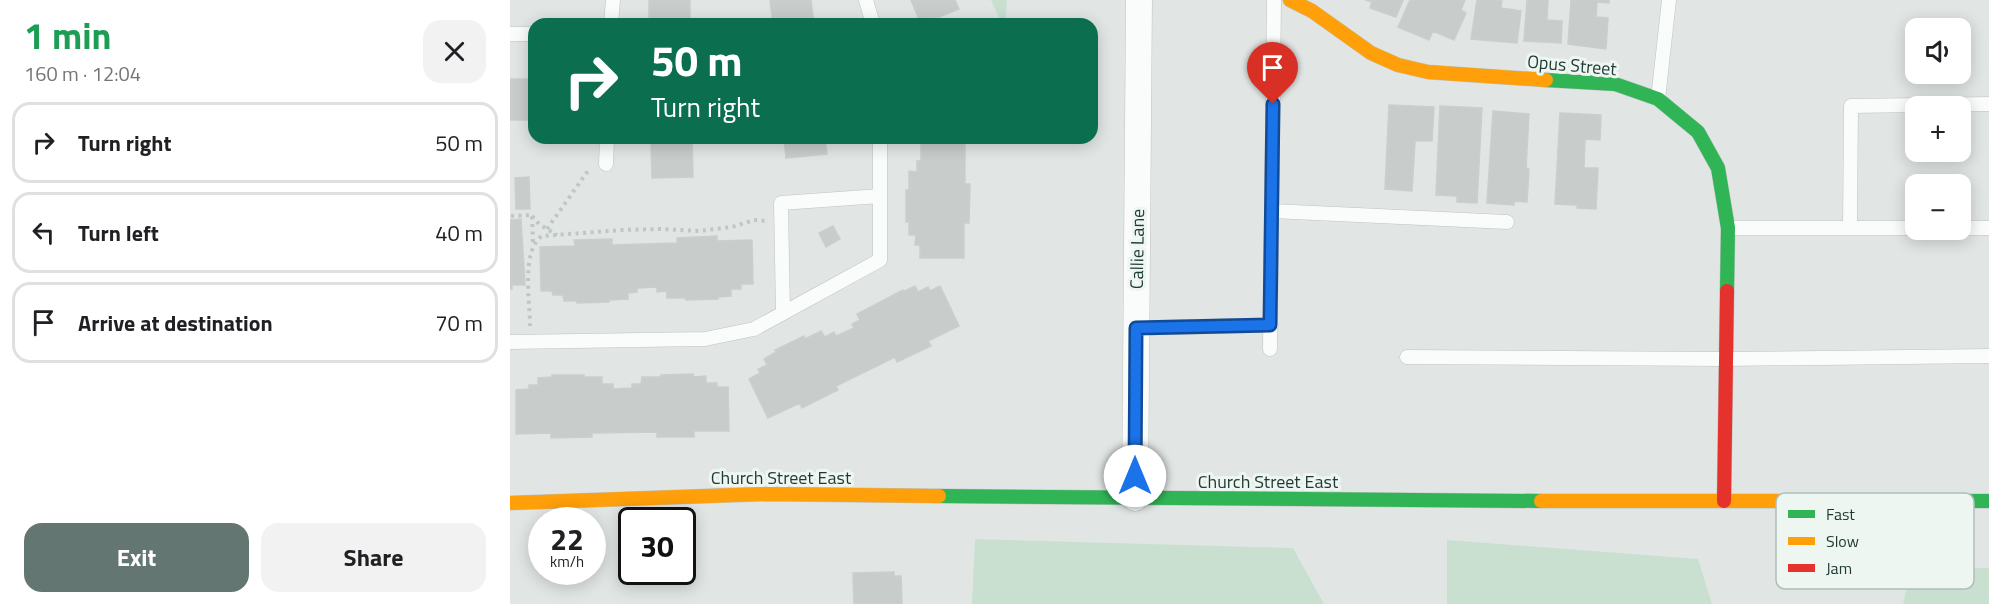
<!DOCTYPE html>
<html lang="en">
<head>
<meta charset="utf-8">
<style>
	body { margin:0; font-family:"Titillium Web",sans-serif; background:#f2f2f2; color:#202124; height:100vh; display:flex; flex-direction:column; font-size:22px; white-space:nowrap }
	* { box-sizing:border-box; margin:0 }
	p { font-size:20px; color:#757577 }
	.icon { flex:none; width:33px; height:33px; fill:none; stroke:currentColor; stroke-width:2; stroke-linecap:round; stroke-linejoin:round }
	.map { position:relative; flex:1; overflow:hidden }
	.side { display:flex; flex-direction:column; background:#fff; width:510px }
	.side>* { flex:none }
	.hud { position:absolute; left:18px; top:18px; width:570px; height:126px; border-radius:18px; box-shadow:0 3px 15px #0003; background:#0b6e4f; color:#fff; overflow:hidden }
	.tools { position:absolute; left:1395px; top:18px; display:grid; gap:12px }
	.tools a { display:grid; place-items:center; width:66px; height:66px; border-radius:12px; background:#fff; box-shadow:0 3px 15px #0003; font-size:30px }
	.speed { position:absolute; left:18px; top:507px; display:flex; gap:12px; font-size:30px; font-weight:700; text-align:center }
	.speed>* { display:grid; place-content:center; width:78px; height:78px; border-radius:50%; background:#fff; box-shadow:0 3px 15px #0003; line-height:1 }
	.speed small { font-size:15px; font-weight:400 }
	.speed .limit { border:3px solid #111; border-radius:9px; background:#fff; color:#111 }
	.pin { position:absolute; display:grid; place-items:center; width:51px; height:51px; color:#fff; margin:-62px -26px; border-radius:50% 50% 50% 0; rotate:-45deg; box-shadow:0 0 6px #0007 }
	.pin .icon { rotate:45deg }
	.me { position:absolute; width:66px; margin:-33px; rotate:0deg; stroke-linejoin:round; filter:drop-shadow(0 0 4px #0008) }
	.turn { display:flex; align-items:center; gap:21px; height:126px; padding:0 24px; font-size:27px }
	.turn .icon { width:78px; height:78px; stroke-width:2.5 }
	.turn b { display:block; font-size:42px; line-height:51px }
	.round { display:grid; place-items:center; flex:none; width:63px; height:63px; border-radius:18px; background:#f2f2f2 }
	.overview { display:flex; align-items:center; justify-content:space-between; height:102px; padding:0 24px }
	h1 { font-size:36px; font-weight:700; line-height:45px; color:#1e9e55 }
	.cta { display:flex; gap:12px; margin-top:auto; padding:12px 24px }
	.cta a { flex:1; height:69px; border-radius:18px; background:#637671; color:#fff; font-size:24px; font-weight:700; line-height:69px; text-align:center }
	.cta a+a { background:#f2f2f2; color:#202124 }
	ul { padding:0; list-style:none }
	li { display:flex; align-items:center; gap:18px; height:81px; margin:0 12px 9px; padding:0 12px; border:3px solid #e0e0e0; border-radius:18px }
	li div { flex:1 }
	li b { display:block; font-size:22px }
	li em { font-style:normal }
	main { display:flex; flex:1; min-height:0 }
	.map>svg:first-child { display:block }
	.green { fill:#c9e0d1 }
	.building { fill:#c8cdcb; stroke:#c9cfcd; stroke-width:1.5 }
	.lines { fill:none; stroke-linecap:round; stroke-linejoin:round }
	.lane-casing { stroke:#bec3c1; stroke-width:15 }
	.street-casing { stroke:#bec3c1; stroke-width:27 }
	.fast-casing { stroke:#bdc4c2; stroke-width:15 }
	.slow-casing { stroke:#bdc4c2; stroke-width:15 }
	.jam-casing { stroke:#bdc4c2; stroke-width:15 }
	.path { stroke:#bec7c5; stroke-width:4; stroke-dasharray:3 4.5; stroke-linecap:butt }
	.lane { stroke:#fafbfb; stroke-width:14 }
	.street { stroke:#fafbfb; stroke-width:26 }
	.fast { stroke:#30b455; stroke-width:14 }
	.slow { stroke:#ff9f0a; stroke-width:14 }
	.jam { stroke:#e5322d; stroke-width:14 }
	.route-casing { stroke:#114b97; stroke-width:15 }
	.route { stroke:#1a73e8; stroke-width:10 }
	.labels { text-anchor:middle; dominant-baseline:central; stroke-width:6; stroke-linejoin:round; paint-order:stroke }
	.street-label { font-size:18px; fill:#1f3933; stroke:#eef6f2 }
	.key { fill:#eef6f2; stroke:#b0bdb9; stroke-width:1.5 }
	.key-label { font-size:16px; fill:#1f3933 }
</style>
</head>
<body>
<main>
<section class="side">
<div class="overview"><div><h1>1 min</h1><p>160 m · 12:04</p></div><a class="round"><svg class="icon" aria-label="close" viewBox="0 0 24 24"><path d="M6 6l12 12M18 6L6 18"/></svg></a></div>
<ul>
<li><svg class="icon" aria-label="right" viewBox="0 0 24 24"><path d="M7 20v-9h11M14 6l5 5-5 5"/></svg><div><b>Turn right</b></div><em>50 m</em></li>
<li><svg class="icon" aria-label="left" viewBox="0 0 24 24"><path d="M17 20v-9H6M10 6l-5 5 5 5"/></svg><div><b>Turn left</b></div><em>40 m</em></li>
<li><svg class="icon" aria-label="arrive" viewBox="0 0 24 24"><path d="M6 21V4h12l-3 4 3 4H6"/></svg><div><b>Arrive at destination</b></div><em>70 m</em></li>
</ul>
<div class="cta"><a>Exit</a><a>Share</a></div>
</section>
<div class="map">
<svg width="1479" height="604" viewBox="0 0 1479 604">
	<rect width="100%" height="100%" fill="#e1e6e4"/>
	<!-- green -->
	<path class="green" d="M481 0H497L495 24H492Z
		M465 539 783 548 814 604H462Z
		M937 540 1188 559 1202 604H937Z
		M1479 568V604H1393L1401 569Z"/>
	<!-- building -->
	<path class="building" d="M139 0H180V24H139Z
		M260 0H301L304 24H263Z
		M401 0H445L449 9 411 24Z
		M855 0H893L886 17 860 8 862 2Z
		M900 0H955L951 10 956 13 944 40 923 31 919 40 888 27Z
		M967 0H992L991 8 1011 11 1007 43 961 39Z
		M1017 0H1038L1037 20 1052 21 1051 43 1014 41Z
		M1061 0H1099V3L1087 2 1086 17 1098 18 1096 49 1058 44Z
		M0 79H24V120H0Z
		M879 105 924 107 922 141H905L902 191 875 189Z
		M930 106 972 108 967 203 947 202V196L926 195Z
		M983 111 1019 114 1016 168 1019 169 1017 202 1004 201V205L977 203Z
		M1050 113 1091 115 1090 140 1075 139 1074 168H1088L1086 209 1067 208V205L1045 204Z
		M141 138H182L183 177 142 178Z
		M274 138H315L317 154 276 158Z
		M407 138H455V184H460L459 223H454V258H410V245H405L406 235H399V222H396V190H399V171L407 172V161H411V142H407Z
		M19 177 20 209H6L5 178Z
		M11 219 15 285H2V289H0V220Z
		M323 226 330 239 316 247 309 233Z
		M207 236V241L242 240 243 284H231V289H221V296L208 297V299L176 300V298H157V291L147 292V287L127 288V292L118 293V299L99 300V302L67 303V301H54L53 295H43L42 291H31L30 247 65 246 64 240 102 239V245L167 243V238Z
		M405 286 408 292 418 287 420 291 430 286 449 326 418 341 421 346 387 362 385 357 326 386 328 390 292 408 290 403 258 418 239 379 250 373 248 369 257 365 254 359 266 352 265 350 294 336 295 339 311 331 315 337 324 332 326 336 344 328 342 324 350 320 347 314 393 290V292Z
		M183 374V377L196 376V383H207V387H218L219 431H184V437H147V432L82 433V437L41 438V433L6 434V390L19 389V385H28V378L42 377V375H74V377H92V384H103V389L122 388V384H131L132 377H151V375Z
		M384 572V576H391L392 604H344L343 573Z"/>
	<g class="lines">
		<defs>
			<path id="lane" d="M356 0 363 24
				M101 24 103 0
				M0 34H24
				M1148 99 1159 0
				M96 164 97 138
				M762 211 997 222
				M1218 228H1406
				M1340 228 1341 106 1479 104
				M1450 228H1479
				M273 313 271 203 370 196
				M626 328 761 325
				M0 342 195 339 244 329 370 260V138
				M760 349 764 0
				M897 357 1215 359 1479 356"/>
			<path id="street" d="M625 498 629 0"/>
			<path id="fast" d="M1036 80 1105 84 1148 99 1188 132 1208 168 1218 228 1217 291
				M429 496 1031 501
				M1337 501H1479"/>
			<path id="slow" d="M780 0 802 11 861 53 888 65 918 72 1036 80
				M1031 501H1337
				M0 503 256 494 429 496"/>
			<path id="jam" d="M1214 501 1217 291"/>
		</defs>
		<!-- lane casing -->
		<use href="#lane" class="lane-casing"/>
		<!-- street casing -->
		<use href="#street" class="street-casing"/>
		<!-- fast casing -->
		<use href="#fast" class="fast-casing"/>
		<!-- slow casing -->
		<use href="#slow" class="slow-casing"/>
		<!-- jam casing -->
		<use href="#jam" class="jam-casing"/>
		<!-- path -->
		<path class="path" d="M1 216 22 215 23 246
			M22 216 29 224 47 235
			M37 229 80 168
			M20 326C20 303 11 250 32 236L112 230 149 229 189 231 222 227 244 220 256 221"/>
		<!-- lane -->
		<use href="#lane" class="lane"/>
		<!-- street -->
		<use href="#street" class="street"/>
		<!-- fast -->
		<use href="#fast" class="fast"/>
		<!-- slow -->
		<use href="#slow" class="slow"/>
		<!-- jam -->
		<use href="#jam" class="jam"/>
	</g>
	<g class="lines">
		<defs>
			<path id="route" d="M625 476 626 328 760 325 763 104"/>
		</defs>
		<!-- route casing -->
		<use href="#route" class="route-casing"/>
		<!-- route -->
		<use href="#route" class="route"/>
	</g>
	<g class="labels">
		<!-- street labels -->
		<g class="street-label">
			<text transform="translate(1062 65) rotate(5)">Opus Street</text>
			<text transform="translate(627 249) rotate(-89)">Callie Lane</text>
			<text x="271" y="477">Church Street East</text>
			<text x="758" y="481">Church Street East</text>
		</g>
	</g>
	<!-- legend -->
	<rect x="1266" y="493" width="198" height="96" rx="9" class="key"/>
	<rect x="1278" y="510" width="27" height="8" fill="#30b455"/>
	<rect x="1278" y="537" width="27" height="8" fill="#ff9f0a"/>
	<rect x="1278" y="564" width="27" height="8" fill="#e5322d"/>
	<g class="key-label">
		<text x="1316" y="520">Fast</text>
		<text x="1316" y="547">Slow</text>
		<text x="1316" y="574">Jam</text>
	</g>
</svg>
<div class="tools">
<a><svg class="icon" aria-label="sound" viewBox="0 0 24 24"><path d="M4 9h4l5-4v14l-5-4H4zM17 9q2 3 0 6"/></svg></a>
<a>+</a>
<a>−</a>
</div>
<div class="speed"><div>22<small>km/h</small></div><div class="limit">30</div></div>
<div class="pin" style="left:763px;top:104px;background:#d93025"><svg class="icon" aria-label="arrive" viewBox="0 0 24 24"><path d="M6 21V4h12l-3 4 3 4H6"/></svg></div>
<svg class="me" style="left:625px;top:476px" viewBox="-20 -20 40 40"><circle r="19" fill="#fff"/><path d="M0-13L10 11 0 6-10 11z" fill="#1a73e8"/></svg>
<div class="hud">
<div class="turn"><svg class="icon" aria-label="right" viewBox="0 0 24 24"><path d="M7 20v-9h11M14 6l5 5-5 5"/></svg><div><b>50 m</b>Turn right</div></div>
</div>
</div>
</main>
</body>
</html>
